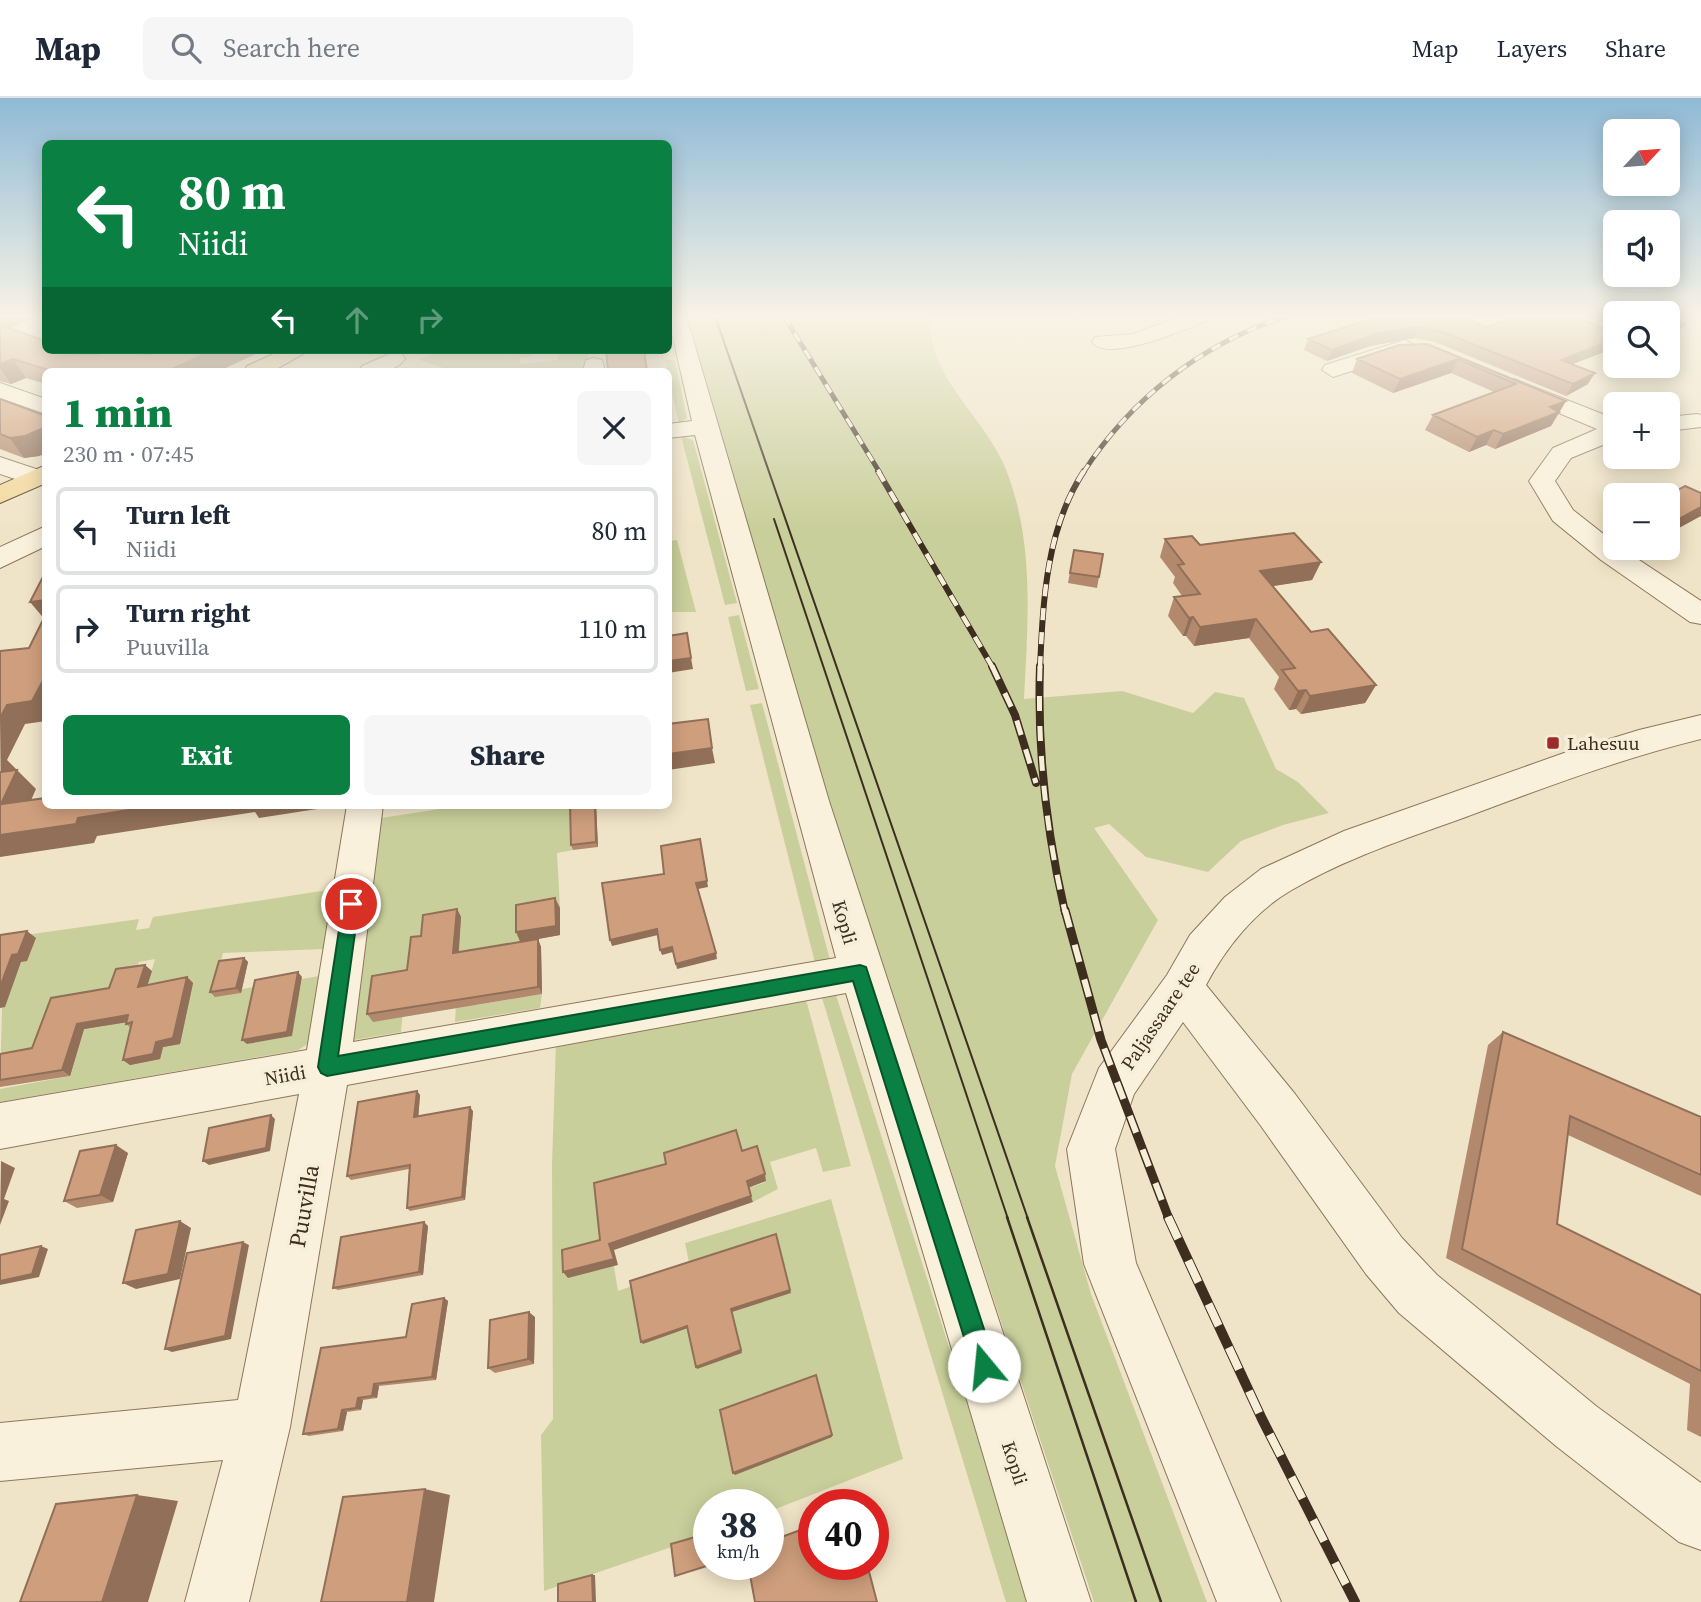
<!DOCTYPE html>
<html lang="en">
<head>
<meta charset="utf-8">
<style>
	body { margin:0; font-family:"Source Serif 4",serif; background:#f6f6f7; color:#1f2937; height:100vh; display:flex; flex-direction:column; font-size:26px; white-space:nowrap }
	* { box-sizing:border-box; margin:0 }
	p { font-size:23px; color:#747a83 }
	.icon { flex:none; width:38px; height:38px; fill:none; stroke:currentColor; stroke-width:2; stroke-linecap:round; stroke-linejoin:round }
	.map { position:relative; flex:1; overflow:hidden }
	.side { position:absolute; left:42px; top:270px; width:630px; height:441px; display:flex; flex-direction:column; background:#fff; border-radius:10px; box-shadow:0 4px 18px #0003 }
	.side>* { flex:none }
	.hud { position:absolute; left:42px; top:42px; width:630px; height:214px; border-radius:10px; box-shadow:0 4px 18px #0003; background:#0b8043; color:#fff; overflow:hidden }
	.needle { width:46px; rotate:64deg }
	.tools { position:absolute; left:1603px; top:21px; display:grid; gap:14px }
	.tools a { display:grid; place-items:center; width:77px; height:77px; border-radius:10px; background:#fff; box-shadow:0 4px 18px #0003; font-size:35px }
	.speed { position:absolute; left:693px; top:1391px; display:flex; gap:14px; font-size:35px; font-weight:700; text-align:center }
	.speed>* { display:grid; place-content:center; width:91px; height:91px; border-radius:50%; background:#fff; box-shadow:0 4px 18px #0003; line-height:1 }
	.speed small { font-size:18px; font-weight:400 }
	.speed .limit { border:10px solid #d22; background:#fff; color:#111 }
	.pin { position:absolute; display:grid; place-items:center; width:60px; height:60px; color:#fff; margin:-30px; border:4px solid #fff; border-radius:50%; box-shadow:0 2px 7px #0007 }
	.me { position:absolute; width:77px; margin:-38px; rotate:343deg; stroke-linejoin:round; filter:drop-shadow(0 0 5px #0008) }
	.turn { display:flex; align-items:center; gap:24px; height:147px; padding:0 21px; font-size:32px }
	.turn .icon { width:91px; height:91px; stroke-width:2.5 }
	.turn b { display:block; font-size:49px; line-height:60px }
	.lanes { display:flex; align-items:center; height:66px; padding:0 21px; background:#0003; justify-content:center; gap:35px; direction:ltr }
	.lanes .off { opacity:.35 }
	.round { display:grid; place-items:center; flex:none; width:74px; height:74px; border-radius:10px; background:#f6f6f7 }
	.head { display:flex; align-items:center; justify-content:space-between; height:119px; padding:0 21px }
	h1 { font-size:42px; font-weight:800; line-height:52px; color:#0b8043 }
	.cta { display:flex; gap:14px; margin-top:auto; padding:14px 21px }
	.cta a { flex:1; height:80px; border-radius:10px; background:#0b8043; color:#fff; font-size:28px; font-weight:800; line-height:80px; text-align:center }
	.cta a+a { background:#f6f6f7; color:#1f2937 }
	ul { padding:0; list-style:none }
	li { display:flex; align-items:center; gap:21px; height:88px; margin:0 14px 10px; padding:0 7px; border:4px solid #e0e1e3; border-radius:10px }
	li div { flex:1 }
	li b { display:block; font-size:26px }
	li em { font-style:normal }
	header { display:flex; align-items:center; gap:42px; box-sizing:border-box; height:98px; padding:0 35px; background:#fff; border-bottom:2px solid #e0e1e3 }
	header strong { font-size:33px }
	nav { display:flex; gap:38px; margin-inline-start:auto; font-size:24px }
	.search { width:490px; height:63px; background:#f6f6f7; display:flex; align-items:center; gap:18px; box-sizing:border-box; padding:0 24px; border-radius:10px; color:#747a83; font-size:26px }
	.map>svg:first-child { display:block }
	.green { fill:#c9cf9b; fill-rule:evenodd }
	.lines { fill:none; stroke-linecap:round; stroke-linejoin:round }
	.minor-casing { stroke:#8d765c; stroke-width:2 }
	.major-casing { stroke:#5b4430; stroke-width:2 }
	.minor { fill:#faf1dc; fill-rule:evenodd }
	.major { fill:#f3d9a0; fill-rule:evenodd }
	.tram-far1 { stroke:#3d2e20; stroke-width:2 }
	.tram { stroke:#3d2e20; stroke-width:2.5 }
	.rail-far4-casing { stroke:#3d2e20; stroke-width:5 }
	.rail-far3-casing { stroke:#3d2e20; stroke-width:6 }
	.rail-far2-casing { stroke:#3d2e20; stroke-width:8 }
	.rail-far1-casing { stroke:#3d2e20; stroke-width:9 }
	.rail-casing { stroke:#3d2e20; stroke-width:10 }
	.rail-far4 { stroke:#f7eed8; stroke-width:3.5; stroke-dasharray:10; stroke-linecap:butt }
	.rail-far3 { stroke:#f7eed8; stroke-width:4.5; stroke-dasharray:12; stroke-linecap:butt }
	.rail-far2 { stroke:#f7eed8; stroke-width:5; stroke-dasharray:15; stroke-linecap:butt }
	.rail-far1 { stroke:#f7eed8; stroke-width:6; stroke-dasharray:18; stroke-linecap:butt }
	.rail { stroke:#f7eed8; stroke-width:8; stroke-dasharray:24; stroke-linecap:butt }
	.wall { fill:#b2896c }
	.shaded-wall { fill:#916f58 }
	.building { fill:#cf9f7d; stroke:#916f58; stroke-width:2 }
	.route { fill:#0b8043; stroke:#07532c; stroke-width:2 }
	.poi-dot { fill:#9e2a2b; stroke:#f7eed8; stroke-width:2.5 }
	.labels { text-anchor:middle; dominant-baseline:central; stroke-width:7; stroke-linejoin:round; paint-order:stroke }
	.poi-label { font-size:19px; fill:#3d2e20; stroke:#f7eed8; text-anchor:start }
	.street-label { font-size:19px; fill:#3d2e20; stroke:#f7eed8 }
	.near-street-label { font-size:23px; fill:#3d2e20; stroke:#f7eed8 }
</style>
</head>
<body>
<header>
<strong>Map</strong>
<div class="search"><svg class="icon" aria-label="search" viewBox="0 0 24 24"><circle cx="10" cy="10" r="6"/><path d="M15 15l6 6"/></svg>Search here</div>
<nav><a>Map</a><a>Layers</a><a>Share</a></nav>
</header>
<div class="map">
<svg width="1701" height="1504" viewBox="0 0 1701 1504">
	<rect width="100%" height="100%" fill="#f0e4c8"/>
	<!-- green -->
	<path class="green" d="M686 218H931C924 275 985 320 1005 369 1035 443 1028 523 1024 601L1122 593 1193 615 1215 594 1244 600 1276 671 1298 684 1329 715 1283 727 1241 743 1208 774 1146 759 1109 726 1094 730 1158 822 1072 976 1055 1068 1091 1196 1207 1504H1094L836 726Z
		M439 252H532V258L520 260V266L558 262V252H588L590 269 562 273H452L420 262Z
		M665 262H675L687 320 679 326Z
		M681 338 693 342 737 505 725 507Z
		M677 442 696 514H669V443Z
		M739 517 759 591 746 593 728 519Z
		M762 605 830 862 815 865 750 607Z
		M466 707H572L573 752 557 755 560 810 539 814V803L521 806V867L478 859 476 907 542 896 540 910 455 924 461 819 426 846 409 848 401 934 348 943 381 720Z
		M334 791 324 851 223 855 213 898 240 895 242 891 259 888 247 946 291 938 302 881 319 878 308 946 298 952 0 1004V991L70 978 0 984 4 840 139 821 136 832 149 830 153 819ZM155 861 148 885 114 902 135 875 139 864Z
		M804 894 851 1068 823 1074 816 1050 770 1064 778 1091 753 1104 749 1090 766 1084 676 1102 605 1156 614 1169 618 1193 632 1188 698 1208 685 1145 831 1101 903 1361 768 1414V1407H709V1436L544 1493 541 1337 553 1321 552 1066 556 944Z
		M836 897 1031 1504H1006L822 900Z"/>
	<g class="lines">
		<defs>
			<path id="minor" d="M668 218H686L829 703 1091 1504H1027L846 895 347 987 290 1329 249 1504H185L223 1362 0 1383V1325L238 1302 299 996 0 1051V1005L307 952 347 707H383L353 944 836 860 695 337 668 340V326L692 323Z
				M1182 218H1212L1209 222C1188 230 1108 266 1092 244L1095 239 1133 236Z
				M1405 242 1416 248 1413 253 1333 279 1322 272 1325 267Z
				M394 254 402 256 405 261C394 276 376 273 359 273L362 268Z
				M594 260 602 262 605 273H583L586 262Z
				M1514 281 1615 321V342L1571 360 1555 383 1573 412 1615 445V450H1621L1701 503V526L1690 524 1601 462 1553 423 1529 383 1553 350 1597 331 1506 293 1503 288 1506 283Z
				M0 285 46 301V316L0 300Z
				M1697 316 1701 317V329L1668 333V319Z
				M0 359 45 374 46 385 36 388 0 376Z
				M46 428V448L0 470V449Z
				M1701 617V641C1619 661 1541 691 1463 720 1405 741 1344 761 1290 793 1254 814 1225 851 1206 887L1295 996 1402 1140 1437 1177 1596 1308 1701 1385V1452L1679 1444 1556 1348 1399 1215 1366 1176 1261 1028 1183 924 1134 996 1115 1051 1136 1165 1281 1504H1217L1084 1166 1067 1051 1099 970 1167 877 1190 837 1225 799 1261 771 1344 733 1564 655 1639 632Z"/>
			<path id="major" d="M282 252H310L273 273H244L247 268Z
				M46 367V385L0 405V387Z"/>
		</defs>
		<!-- minor casing -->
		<use href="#minor" class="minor-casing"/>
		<!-- major casing -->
		<use href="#major" class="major-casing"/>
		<!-- minor -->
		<use href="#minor" class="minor"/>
		<!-- major -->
		<use href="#major" class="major"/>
		<!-- tram-far1 -->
		<path class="tram-far1" d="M715 218 1028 1121
			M774 421 1008 1121"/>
		<!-- tram -->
		<path class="tram" d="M1007 1119 1136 1504
			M1027 1119 1161 1504"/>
		<defs>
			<path id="rail-far4" d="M784 218 880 375
				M1083 375C1131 300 1203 245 1287 218"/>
			<path id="rail-far3" d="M878 373 993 570
				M1040 570C1043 503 1046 431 1084 373"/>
			<path id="rail-far2" d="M992 568 1015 617 1036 685
				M1040 568C1037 653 1046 732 1065 814"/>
			<path id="rail-far1" d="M1065 812 1101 942 1169 1121"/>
			<path id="rail" d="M1168 1119 1262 1321 1355 1504"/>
		</defs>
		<!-- rail-far4 casing -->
		<use href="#rail-far4" class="rail-far4-casing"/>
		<!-- rail-far3 casing -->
		<use href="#rail-far3" class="rail-far3-casing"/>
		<!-- rail-far2 casing -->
		<use href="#rail-far2" class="rail-far2-casing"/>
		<!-- rail-far1 casing -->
		<use href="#rail-far1" class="rail-far1-casing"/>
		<!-- rail casing -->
		<use href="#rail" class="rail-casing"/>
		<!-- rail-far4 -->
		<use href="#rail-far4" class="rail-far4"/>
		<!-- rail-far3 -->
		<use href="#rail-far3" class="rail-far3"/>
		<!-- rail-far2 -->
		<use href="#rail-far2" class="rail-far2"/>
		<!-- rail-far1 -->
		<use href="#rail-far1" class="rail-far1"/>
		<!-- rail -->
		<use href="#rail" class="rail"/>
	</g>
	<!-- wall -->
	<path class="wall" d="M0 218H40L9 230 59 256H93L90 252H264L219 273H46V286L26 280 11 286 0 283Z
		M1057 218H1082L1079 222Z
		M1381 218 1486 229 1615 235V250L1572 266 1588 286 1566 298 1435 244 1414 240 1370 248 1327 263 1304 252 1308 241Z
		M1604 218H1615V229Z
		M1427 246 1566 303 1551 328 1495 351 1486 347 1469 354 1425 332 1433 317 1494 294 1451 275 1393 295 1352 275 1357 261Z
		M519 252H531L530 254 519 253Z
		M0 301 46 318V355L39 358 24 360 0 351Z
		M1165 441 1200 447 1321 464 1312 482 1273 488 1311 534 1376 587 1365 605 1301 616 1296 611 1289 612 1274 591 1279 579 1249 540 1194 548 1186 538H1183L1168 518 1174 499 1182 498 1173 485 1175 479 1160 459Z
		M1074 452 1099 479 1097 490 1068 485Z
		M433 707H451L435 709Z
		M570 707H596L598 749 573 752 571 747Z
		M555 800 560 810V837L538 841 541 849 542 896 373 924 367 916 407 872 421 838 457 811 461 819 459 854 521 844Z
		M244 860 248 864 241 895 215 899 210 894Z
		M152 873 147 887 187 879 193 885 180 946 163 949 160 961 130 967 123 962 131 930 126 926V924L84 931 70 978 0 989V956L32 950 109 890Z
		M1503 934 1701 1019V1098L1568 1037 1557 1126 1701 1197V1339L1687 1332 1690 1286 1446 1160 1488 947Z
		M417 993 420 997 418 1019 473 1013 465 1102 410 1113 407 1110 409 1071 351 1082 347 1078Z
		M128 1055 113 1104 77 1110 64 1103Z
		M428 1128 423 1177 338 1192 333 1190Z
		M444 1200 448 1203 436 1282 379 1288 377 1300 363 1302 361 1312 347 1314 343 1333 309 1338 303 1336 406 1239Z
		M535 1219 534 1266 495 1275 488 1270Z"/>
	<!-- shaded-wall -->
	<path class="shaded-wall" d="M0 218H40L5 232 0 224Z
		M1684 227 1677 236 1668 240V233Z
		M1419 229 1414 240 1370 248 1327 263 1332 252 1375 236Z
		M1615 241V250L1554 273 1561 262Z
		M118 252H163L132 266 116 254Z
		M214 252H264L219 273H168Z
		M13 261 26 280 11 286 0 270V266Z
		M1458 261 1451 275 1393 295 1400 281Z
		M1595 275 1588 286 1566 298 1573 286Z
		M1566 303 1551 328 1495 351 1503 336 1550 309Z
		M46 329V355L39 358 24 360 10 340Z
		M1494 332 1486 347 1469 354 1477 339Z
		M1701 409V418L1668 436V427Z
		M1321 464 1312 482 1253 491 1260 473Z
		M46 502V523L30 504Z
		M1193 519 1186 538H1183L1189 520Z
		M1256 521 1249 540 1194 548 1200 529Z
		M691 560 693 571 668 575V563Z
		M46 577V623L25 626 7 662 36 691 21 725 1 706 0 620 7 607Z
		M1376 587 1365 605 1301 616 1310 598Z
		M1306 592 1296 611 1289 612 1298 593Z
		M712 650 715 665 668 672V656Z
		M161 707H317V711L259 720 255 714 97 738 94 745 0 759V737L78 720Z
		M595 707H596L598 749 596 744Z
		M700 741 708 789 698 791 696 785Z
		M555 800 560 810V837L538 841 541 849 542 896 516 834Z
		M457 811 461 819 458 862 453 855Z
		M657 831 658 837 612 848 610 842Z
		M27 833 36 840 27 863 21 864 5 909 0 910V889L12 857Z
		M672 849 673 854 662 857 660 852Z
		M716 855 717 861 677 871 676 866Z
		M244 860 248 864 241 895 236 890Z
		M145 867 152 873 145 895 138 889Z
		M298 874 302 879 292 938 247 946 242 942Z
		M187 879 193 885 180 946 163 949 160 961 130 967 123 962 156 944Z
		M128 917 135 923 84 931 70 978 62 972 77 926Z
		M417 993 420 997 418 1023 414 1019Z
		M470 1009 473 1013 465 1102 462 1099Z
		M271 1017 275 1021 270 1053 209 1067 203 1063Z
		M116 1047 128 1055 113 1104 100 1097Z
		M1 1063 15 1070 4 1101 9 1103 0 1127Z
		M765 1076 766 1083 748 1090 747 1083Z
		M751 1098 753 1104 614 1152 618 1167 568 1180 563 1174 609 1146Z
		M180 1123 191 1130 180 1181 136 1191 123 1185Z
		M424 1124 428 1128 423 1177 419 1174Z
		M243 1144 249 1147 231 1241 172 1254 165 1251Z
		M41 1148 48 1151 39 1179 0 1187V1183Z
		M790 1192 791 1195 732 1214 742 1255 697 1271 696 1269 731 1211Z
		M444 1200 448 1203 436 1282 432 1279Z
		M529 1214 535 1219 534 1266 528 1261Z
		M687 1228 688 1230 643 1246 641 1244Z
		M374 1286 379 1288 377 1300 372 1298Z
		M358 1300 363 1302 361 1312 356 1310Z
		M342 1312 347 1314 343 1333 338 1331Z
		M832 1337V1339L735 1377 733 1375Z
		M425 1391 450 1397 434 1504H407Z
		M137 1397 178 1403 148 1504H102Z
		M592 1477H595L596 1504H593Z"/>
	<!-- building -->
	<path class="building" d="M1381 218H1459L1486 229 1520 218H1572L1615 235V241L1561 262 1595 275 1573 286 1440 233 1419 229 1375 236 1332 252 1308 241Z
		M1668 218H1674L1684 227 1668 233Z
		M0 227 46 243V252H53L56 255 97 256 100 254 99 252H118L116 254 149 256 159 252H214L168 273H52L13 261 0 266Z
		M1427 246 1566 303 1550 309 1559 314 1503 336 1494 332 1477 339 1433 317 1516 286 1458 261 1400 281 1357 261 1399 247Z
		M606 252H644L647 273H608Z
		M0 301 46 318V329L25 338 10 340 0 336Z
		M1685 388 1701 395V409L1668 427V397Z
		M1294 435 1321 464 1260 473 1311 534 1328 531 1376 587 1310 598 1306 592 1298 593 1282 572 1295 570 1256 521 1200 529 1193 519 1189 520 1174 499 1200 496 1178 467 1184 466 1165 441 1192 438 1200 447Z
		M1074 452 1103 456 1099 479 1070 475Z
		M46 473V502L30 504Z
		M46 516V577L32 603 7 607 0 620V553L29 550Z
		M687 535 691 560 668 563V538Z
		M708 621 712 650 668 656V626Z
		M17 672 1 706 46 700V707H161L78 720 76 726 0 737V674Z
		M570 707H595L596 744 571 747Z
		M700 741 707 783 696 785 716 855 676 866 672 849 660 852 657 831 610 842 602 785 664 776 661 748Z
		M555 800 556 828 516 834V807Z
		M457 811 453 855 538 841V889L367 916 372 878 407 872 411 839 421 838 423 817Z
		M27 833 18 856 12 857 0 889V837Z
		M244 860 236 890 210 894 219 863Z
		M145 867 138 889 187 879 173 940 156 944 153 956 123 962 132 924 126 926 128 917 77 926 62 972 0 982V956L32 950 51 900 109 890 116 871Z
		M298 874 287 934 242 942 255 882Z
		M1503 934 1701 1019V1077L1570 1018 1557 1126 1701 1197V1273L1462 1151Z
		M417 993 414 1019 470 1009 462 1099 407 1110 410 1067 347 1078 358 1004Z
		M271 1017 266 1050 203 1063 209 1030Z
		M736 1032 742 1053 757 1048 765 1076 747 1083 751 1098 609 1146 614 1161 563 1174 562 1152 600 1142 594 1085 666 1066 664 1055Z
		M116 1047 100 1097 64 1103 80 1053Z
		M180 1123 168 1176 123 1185 136 1132Z
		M424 1124 419 1174 333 1190 341 1139Z
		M776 1136 790 1192 731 1211 741 1252 696 1269 687 1228 641 1244 630 1183Z
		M243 1144 225 1238 165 1251 187 1155Z
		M41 1148 32 1176 0 1183V1157Z
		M444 1200 432 1279 374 1286 372 1298 358 1300 356 1310 342 1312 338 1331 303 1336 321 1250 406 1239 412 1206Z
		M529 1214 528 1261 488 1270 490 1222Z
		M816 1277 832 1337 733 1375 720 1312Z
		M425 1391 407 1504H321L343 1399Z
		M137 1397 102 1504H20L56 1406Z
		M814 1427V1466H867L877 1504H755L748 1466H768V1444Z
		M709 1435V1466H713L675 1478 671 1446Z
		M592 1477 593 1504H558V1486Z"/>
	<!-- sky -->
	<linearGradient id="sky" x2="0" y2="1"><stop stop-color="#8fbad6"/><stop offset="0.51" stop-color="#f8f3e6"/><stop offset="1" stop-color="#f8f3e6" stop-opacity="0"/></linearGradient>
	<rect width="1701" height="429" fill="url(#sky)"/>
	<!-- route -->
	<path class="route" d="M351 799 359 806 338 958 860 867 866 869 996 1268 993 1276 984 1279 976 1276 973 1268 853 883 327 978 321 975 318 969 343 806Z"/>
	<!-- markers -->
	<rect class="poi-dot" x="1546" y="638" width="14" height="14" rx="3.5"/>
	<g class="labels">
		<!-- poi labels -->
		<g class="poi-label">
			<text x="1567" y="645">Lahesuu</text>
		</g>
		<!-- street labels -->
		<g class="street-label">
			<text transform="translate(845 824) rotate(74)">Kopli</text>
			<text transform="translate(1160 918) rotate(-56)">Paljassaare tee</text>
			<text transform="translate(285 977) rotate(-10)">Niidi</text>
			<text transform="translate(1015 1365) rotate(72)">Kopli</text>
		</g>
		<!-- near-street labels -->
		<g class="near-street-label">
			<text transform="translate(304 1108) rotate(-80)">Puuvilla</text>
		</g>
	</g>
</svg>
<div class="tools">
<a><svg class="needle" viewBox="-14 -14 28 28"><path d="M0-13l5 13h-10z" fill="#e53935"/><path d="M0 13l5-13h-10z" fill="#747a83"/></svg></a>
<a><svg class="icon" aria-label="sound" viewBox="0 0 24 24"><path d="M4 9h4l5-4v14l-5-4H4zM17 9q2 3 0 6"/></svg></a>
<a><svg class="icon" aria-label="search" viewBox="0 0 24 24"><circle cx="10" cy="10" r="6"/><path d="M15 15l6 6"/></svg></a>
<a>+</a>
<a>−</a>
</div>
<div class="speed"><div>38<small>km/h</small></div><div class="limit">40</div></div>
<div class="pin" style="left:351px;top:806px;background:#d93025"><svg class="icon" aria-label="arrive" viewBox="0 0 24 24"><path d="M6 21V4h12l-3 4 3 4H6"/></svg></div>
<svg class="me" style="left:984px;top:1268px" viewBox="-20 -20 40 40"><circle r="19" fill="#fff"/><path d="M0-13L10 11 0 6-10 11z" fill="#0b8043"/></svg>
<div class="hud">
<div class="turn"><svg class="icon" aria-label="left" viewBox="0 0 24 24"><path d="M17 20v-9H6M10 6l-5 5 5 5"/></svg><div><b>80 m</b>Niidi</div></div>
<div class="lanes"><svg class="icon" aria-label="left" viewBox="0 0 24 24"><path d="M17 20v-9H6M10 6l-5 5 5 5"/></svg><svg class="icon off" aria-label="ahead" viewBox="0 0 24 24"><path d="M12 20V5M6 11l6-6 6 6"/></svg><svg class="icon off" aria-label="right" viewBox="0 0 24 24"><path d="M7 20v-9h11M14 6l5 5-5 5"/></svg></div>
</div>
<section class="side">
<div class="head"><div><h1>1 min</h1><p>230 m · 07:45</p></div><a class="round"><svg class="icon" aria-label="close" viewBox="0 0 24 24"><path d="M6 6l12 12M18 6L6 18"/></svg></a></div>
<ul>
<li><svg class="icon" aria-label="left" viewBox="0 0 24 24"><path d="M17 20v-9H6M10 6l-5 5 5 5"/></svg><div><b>Turn left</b><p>Niidi</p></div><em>80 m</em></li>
<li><svg class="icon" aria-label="right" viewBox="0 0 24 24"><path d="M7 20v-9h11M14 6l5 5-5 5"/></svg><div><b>Turn right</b><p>Puuvilla</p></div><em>110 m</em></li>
</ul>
<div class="cta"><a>Exit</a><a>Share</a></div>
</section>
</div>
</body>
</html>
